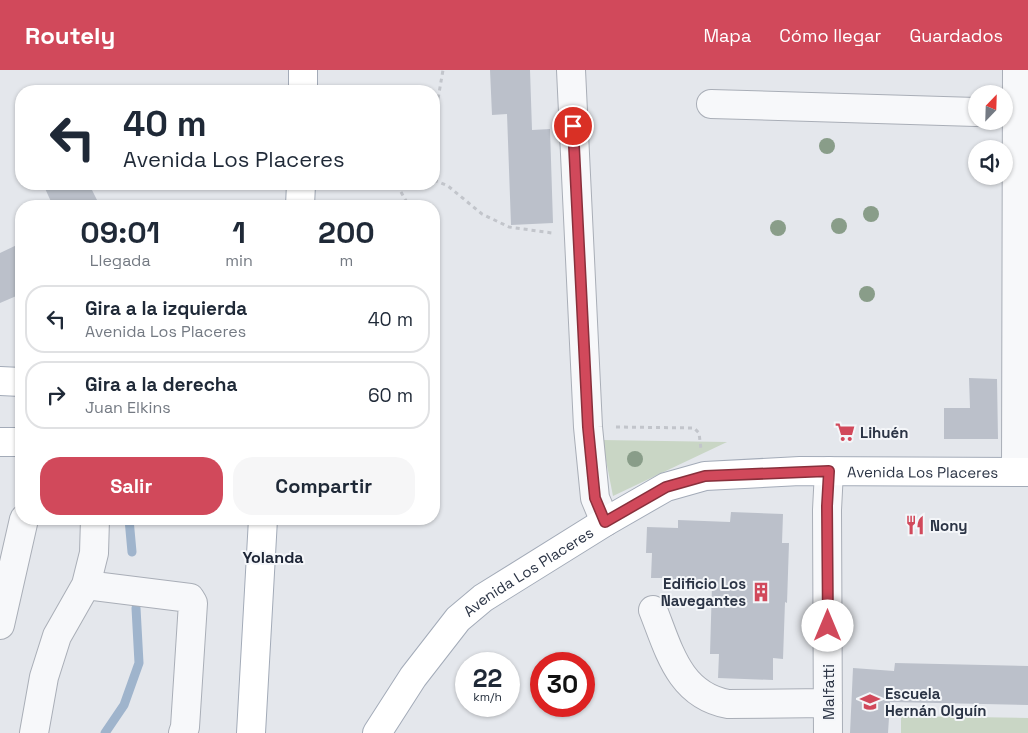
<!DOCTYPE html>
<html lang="es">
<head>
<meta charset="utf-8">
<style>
	body { margin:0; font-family:"Space Grotesk",sans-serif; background:#f6f6f7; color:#1f2937; height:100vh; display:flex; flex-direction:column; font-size:19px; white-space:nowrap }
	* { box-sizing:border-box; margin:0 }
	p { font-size:16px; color:#747a83 }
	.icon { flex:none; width:28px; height:28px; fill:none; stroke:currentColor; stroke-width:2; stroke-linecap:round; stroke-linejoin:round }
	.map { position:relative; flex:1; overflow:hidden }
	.details { position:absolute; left:15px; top:130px; width:425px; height:325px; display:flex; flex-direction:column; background:#fff; border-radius:20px; box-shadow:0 1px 4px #0004 }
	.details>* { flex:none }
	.hud { position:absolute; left:15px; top:15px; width:425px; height:105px; border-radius:20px; box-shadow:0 1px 4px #0004; background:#fff; color:#1f2937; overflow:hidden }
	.needle { width:32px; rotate:23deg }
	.controls { position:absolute; left:968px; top:15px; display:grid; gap:10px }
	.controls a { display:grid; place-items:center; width:45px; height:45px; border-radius:50%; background:#fff; box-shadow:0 1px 4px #0004; font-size:25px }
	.speed { position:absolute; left:455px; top:582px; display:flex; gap:10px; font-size:25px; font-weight:700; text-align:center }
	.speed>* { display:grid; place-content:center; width:65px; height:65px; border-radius:50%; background:#fff; box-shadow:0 1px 4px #0004; line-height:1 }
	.speed small { font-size:12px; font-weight:400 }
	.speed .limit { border:8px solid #d22; background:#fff; color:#111 }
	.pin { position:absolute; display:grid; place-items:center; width:42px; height:42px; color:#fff; margin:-21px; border:2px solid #fff; border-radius:50%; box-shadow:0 1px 5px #0007 }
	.me { position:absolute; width:55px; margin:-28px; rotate:0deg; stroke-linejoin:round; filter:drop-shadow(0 0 4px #0008) }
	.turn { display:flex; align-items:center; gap:18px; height:105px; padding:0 25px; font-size:22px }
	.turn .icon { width:65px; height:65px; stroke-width:2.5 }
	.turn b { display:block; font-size:35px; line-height:42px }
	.eta { display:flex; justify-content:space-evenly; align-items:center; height:85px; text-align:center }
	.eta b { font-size:30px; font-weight:700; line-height:35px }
	.action { display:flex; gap:10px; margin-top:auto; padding:10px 25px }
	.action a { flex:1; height:58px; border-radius:20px; background:#d1495b; color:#fff; font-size:20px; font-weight:700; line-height:58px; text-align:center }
	.action a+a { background:#f6f6f7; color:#1f2937 }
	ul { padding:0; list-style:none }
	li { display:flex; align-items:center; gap:15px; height:68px; margin:0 10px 8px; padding:0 15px; border:2px solid #e0e1e3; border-radius:20px }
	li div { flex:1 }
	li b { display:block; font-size:19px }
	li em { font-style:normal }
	header { display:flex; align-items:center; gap:30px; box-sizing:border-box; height:70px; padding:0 25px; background:#d1495b; color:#fff }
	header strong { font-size:24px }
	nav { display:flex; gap:28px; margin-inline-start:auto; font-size:18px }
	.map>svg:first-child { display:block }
	.green { fill:#c9d6c5 }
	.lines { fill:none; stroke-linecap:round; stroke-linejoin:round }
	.stream { stroke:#9fb4cc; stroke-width:9 }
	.building { fill:#bbc0ca }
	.minor-casing { stroke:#a9aeb7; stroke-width:30 }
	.major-casing { stroke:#a3abb8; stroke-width:30 }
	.path { stroke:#c2c5cb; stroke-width:3; stroke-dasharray:4 4; stroke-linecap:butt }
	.minor { stroke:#f7f8fa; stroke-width:28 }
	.major { stroke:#fff; stroke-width:28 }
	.tree { fill:#899d89 }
	.route-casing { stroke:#882f3b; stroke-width:12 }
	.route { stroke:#d1495b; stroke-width:9 }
	.labels { text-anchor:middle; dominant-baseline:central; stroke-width:4; stroke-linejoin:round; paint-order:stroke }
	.poi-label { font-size:15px; font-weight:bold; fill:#2b3445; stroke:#f4f6f9; text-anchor:start }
	.street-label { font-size:15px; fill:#2b3445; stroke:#f4f6f9 }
	.neighbourhood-label { font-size:16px; font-weight:bold; fill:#1d2536; stroke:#f4f6f9 }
</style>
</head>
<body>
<header>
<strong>Routely</strong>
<nav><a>Mapa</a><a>Cómo llegar</a><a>Guardados</a></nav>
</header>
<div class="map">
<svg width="1028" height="663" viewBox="0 0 1028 663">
	<rect width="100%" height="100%" fill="#e4e7ec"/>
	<!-- green -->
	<path class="green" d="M602 370 727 372 613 426Z
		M901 646 1028 648V663H901Z"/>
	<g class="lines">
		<!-- stream -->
		<path class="stream" d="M129 449 132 482
			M105 663 124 635 139 593 136 538"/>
	</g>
	<!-- building -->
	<path class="building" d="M490 0H530L532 60 550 59 553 153 511 155 507 44 492 45Z
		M43 114H89L100 136H53Z
		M21 173V224L0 233V183Z
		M969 308 997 309 998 369H944V338H970Z
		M731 442 783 444 782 473H789L787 533 785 532 783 589 773 588V610L718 608 719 584H710L712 515 668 514 669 508H651L652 483H646L647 457 678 458V450L730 452Z
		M895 593 1028 596V635L890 632 888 663H850L853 598 894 601Z"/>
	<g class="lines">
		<defs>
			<path id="minor" d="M571 0 588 357 595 428 605 452
				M711 34 976 42
				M1016 402 1017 0
				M86 515 190 528 193 533 185 657 183 663
				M653 540C669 580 679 625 728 634L828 633
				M0 555 24 449
				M34 663 44 607 57 566 86 515 94 483 95 449
				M828 663 827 440 829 401"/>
			<g id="major">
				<path d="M303 21V0"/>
				<path d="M300 136 301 114"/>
				<path d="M0 311 21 312"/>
				<path d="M0 372H21"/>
				<path d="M251 663 263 449"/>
				<path id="s1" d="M377 663 413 607 458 549 483 528 605 452 666 417 705 406 800 401 1028 402"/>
			</g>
		</defs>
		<!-- minor casing -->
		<use href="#minor" class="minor-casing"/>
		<!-- major casing -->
		<use href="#major" class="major-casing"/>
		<!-- path -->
		<path class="path" d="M434 52 443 0
			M434 110 448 116 482 144 509 157 552 163
			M397 115 409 136
			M616 357 694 358 699 363 701 379"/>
		<!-- minor -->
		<use href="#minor" class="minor"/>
		<!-- major -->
		<use href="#major" class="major"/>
	</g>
	<!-- trees -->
	<g class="tree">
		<circle cx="827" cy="76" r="8"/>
		<circle cx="871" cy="144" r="8"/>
		<circle cx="839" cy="156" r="8"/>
		<circle cx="778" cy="158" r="8"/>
		<circle cx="867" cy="224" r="8"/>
		<circle cx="635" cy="389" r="8"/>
	</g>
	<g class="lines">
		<defs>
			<path id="route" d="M573 56 588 357 595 428 605 452 666 417 705 406 829 401 827 436 828 556"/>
		</defs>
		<!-- route casing -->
		<use href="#route" class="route-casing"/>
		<!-- route -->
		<use href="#route" class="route"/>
	</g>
	<!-- icons -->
	<defs>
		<symbol id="supermarket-bare" viewBox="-9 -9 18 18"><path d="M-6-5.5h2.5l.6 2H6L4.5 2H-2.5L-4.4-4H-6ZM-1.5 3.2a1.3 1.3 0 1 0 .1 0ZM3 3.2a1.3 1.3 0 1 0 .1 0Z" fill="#d1495b" stroke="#f4f6f9" stroke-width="2.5" paint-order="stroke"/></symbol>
		<symbol id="restaurant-bare" viewBox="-9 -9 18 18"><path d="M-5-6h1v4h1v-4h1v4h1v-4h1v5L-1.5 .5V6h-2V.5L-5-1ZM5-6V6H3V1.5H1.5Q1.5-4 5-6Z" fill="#d1495b" stroke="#f4f6f9" stroke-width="2.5" paint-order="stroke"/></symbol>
		<symbol id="building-bare" viewBox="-9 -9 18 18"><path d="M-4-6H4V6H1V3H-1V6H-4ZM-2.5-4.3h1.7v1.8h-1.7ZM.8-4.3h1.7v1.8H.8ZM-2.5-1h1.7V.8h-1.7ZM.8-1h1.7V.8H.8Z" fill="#d1495b" stroke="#f4f6f9" stroke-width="2.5" paint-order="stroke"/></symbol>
		<symbol id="school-bare" viewBox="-9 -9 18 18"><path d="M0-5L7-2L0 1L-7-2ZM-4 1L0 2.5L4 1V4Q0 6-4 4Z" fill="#d1495b" stroke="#f4f6f9" stroke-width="2.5" paint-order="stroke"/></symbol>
	</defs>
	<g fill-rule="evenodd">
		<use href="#supermarket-bare" x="831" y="348" width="28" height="28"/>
		<use href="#restaurant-bare" x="901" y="441" width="28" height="28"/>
		<use href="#building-bare" x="747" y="508" width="28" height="28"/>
		<use href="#school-bare" x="856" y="618" width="28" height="28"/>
	</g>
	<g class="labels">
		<!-- poi labels -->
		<g class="poi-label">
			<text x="860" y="362">Lihuén</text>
			<text x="930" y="455">Nony</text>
			<text x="746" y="513" text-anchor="end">Edificio Los<tspan x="746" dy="17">Navegantes</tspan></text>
			<text x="885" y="623">Escuela<tspan x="885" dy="17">Hernán Olguín</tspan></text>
		</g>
		<!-- street labels -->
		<g class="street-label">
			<text stroke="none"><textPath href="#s1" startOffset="645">Avenida Los Placeres</textPath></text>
			<text stroke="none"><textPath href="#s1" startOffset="225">Avenida Los Placeres</textPath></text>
			<text transform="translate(828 622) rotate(-90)">Malfatti</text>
		</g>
		<!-- neighbourhood labels -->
		<g class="neighbourhood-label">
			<text x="273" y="487">Yolanda</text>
		</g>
	</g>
</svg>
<div class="controls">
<a><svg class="needle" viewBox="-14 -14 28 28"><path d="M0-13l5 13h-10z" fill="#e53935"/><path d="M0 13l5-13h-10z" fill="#747a83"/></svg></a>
<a><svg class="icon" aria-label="sound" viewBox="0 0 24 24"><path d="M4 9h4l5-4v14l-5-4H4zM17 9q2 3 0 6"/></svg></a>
</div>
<div class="speed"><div>22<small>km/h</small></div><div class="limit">30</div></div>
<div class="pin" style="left:573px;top:56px;background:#d93025"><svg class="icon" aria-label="arrive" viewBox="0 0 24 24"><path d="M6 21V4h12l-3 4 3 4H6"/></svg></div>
<svg class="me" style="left:828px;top:556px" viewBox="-20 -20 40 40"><circle r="19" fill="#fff"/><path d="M0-13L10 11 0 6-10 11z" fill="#d1495b"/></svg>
<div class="hud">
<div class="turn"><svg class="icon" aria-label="left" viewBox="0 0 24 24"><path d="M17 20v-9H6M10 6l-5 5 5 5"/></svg><div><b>40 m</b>Avenida Los Placeres</div></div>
</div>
<section class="details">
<div class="eta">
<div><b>09:01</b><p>Llegada</p></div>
<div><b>1</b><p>min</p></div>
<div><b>200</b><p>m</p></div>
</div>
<ul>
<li><svg class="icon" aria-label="left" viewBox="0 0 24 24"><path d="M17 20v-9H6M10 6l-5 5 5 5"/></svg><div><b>Gira a la izquierda</b><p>Avenida Los Placeres</p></div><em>40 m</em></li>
<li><svg class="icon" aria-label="right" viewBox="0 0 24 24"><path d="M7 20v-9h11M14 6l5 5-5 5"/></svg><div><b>Gira a la derecha</b><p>Juan Elkins</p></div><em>60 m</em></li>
</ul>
<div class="action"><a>Salir</a><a>Compartir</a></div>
</section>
</div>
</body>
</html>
